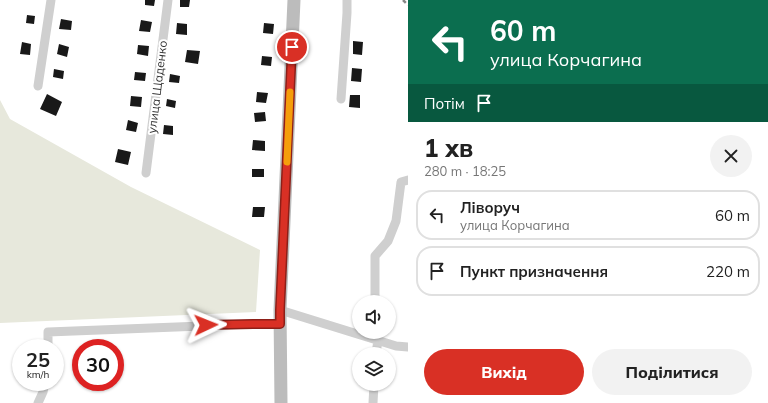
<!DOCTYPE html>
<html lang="uk">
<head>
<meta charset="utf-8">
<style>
	body { margin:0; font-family:Mulish,sans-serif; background:#f2f2f2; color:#222; height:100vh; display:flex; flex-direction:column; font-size:15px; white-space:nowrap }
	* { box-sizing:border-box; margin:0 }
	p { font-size:13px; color:#767676 }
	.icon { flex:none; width:22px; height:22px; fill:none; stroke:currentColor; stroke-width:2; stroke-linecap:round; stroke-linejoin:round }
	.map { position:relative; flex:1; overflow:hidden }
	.details { display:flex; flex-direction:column; background:#fff; width:360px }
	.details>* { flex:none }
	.guide { background:#0b6e4f; color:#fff; overflow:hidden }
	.buttons { position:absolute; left:352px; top:295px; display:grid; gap:8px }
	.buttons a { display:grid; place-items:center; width:44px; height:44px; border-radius:50%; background:#fff; box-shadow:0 1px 3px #0004; font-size:20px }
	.speed { position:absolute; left:12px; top:339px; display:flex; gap:8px; font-size:20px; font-weight:700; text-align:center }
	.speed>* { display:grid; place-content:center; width:52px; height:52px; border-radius:50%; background:#fff; box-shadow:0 1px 3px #0004; line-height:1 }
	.speed small { font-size:10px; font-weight:400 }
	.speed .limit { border:6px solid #d22; background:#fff; color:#111 }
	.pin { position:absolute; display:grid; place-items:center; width:34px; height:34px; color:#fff; margin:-17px; border:2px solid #fff; border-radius:50%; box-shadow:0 1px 4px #0007 }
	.me { position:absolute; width:44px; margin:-22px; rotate:88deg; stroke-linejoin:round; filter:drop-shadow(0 0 3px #0008) }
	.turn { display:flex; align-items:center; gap:14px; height:84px; padding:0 16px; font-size:18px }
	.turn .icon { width:52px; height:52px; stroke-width:2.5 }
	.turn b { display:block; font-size:28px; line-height:34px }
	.then { display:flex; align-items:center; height:38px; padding:0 16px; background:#0003; gap:8px; font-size:15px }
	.round { display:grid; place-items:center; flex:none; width:42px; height:42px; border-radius:21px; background:#f2f2f2 }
	.summary { display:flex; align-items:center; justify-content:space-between; height:68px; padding:0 16px }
	h1 { font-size:24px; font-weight:800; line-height:30px }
	.action { display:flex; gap:8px; margin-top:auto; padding:8px 16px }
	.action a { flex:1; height:46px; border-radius:24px; background:#d93025; color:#fff; font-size:16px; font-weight:800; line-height:46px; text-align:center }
	.action a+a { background:#f2f2f2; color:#222 }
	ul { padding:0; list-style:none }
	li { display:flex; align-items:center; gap:12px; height:50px; margin:0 8px 6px; padding:0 8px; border:2px solid #e0e0e0; border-radius:16px }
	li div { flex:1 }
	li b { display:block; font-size:15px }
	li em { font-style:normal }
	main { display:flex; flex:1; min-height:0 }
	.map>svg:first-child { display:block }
	.green { fill:#e7e8dc }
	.building { fill:#191919 }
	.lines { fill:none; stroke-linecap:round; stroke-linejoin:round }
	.street { stroke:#cfcfcf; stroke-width:9 }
	.secondary { stroke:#bcbcbc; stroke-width:13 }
	.rail { stroke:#878787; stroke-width:2.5; stroke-dasharray:4 3; stroke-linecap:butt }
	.route-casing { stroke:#8d1f18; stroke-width:10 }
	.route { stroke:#d93025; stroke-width:7 }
	.slow { stroke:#f59e0b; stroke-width:7 }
	.labels { text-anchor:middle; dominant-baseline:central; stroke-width:4; stroke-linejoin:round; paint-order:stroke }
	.street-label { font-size:12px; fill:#323232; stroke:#fff }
</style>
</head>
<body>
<main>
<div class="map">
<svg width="408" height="403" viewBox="0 0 408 403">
	<rect width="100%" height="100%" fill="#fff"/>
	<!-- green -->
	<path class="green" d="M0 100 10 119 131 187 260 250 256 312 0 323Z"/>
	<!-- building -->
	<path class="building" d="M145 0H155L154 6 145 5Z
		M180 0H190L189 7H180Z
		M27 15 35 16 34 24 26 23Z
		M61 19 72 21 71 30 59 29Z
		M141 20 152 22 150 32 139 31Z
		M177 23 187 24V35L176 34Z
		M264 23 274 24 273 34 263 33Z
		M353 41 363 42 362 55 353 54Z
		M22 42 31 44 30 55 20 54Z
		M59 44 69 47 67 57 57 54Z
		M138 45 149 46 148 56 137 54Z
		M187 50 200 51 198 64 185 62Z
		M262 56 272 57 271 66 261 65Z
		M352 68 362 69 361 82 351 81Z
		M54 69 64 71 63 79 53 77Z
		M135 72 146 73 145 81 134 80Z
		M170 74 180 76 179 83 169 82Z
		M257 92 268 93 266 103 256 102Z
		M47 94 62 102 56 116 40 109Z
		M350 95H360V108L349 107Z
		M131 96 142 97 141 107 130 106Z
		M167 99 176 101 175 108 166 106Z
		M265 112 266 121 255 122 254 113Z
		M128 120 138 123 136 132 126 130Z
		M164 125 173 126V135L163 134Z
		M253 140 265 141V151L252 150Z
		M118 149 131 152 128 165 115 162Z
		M252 169H264V177H252Z
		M253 207H265L264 217H252Z"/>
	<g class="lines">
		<!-- street -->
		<path class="street" d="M38 86 51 0
			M341 99 347 13V0
			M146 173 168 0
			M375 302V256L388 241 396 221 401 182 408 180
			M280 310 396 346 408 347
			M48 348V332L253 324H281
			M376 354 378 340
			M38 403 43 392 45 382
			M373 403 374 384"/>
		<!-- secondary -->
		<path class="secondary" d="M281 403 280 310 294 0"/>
		<!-- rail -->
		<path class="rail" d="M403 0 408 5"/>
	</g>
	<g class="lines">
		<defs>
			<path id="route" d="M206 325 253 324H280V310L292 47"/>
		</defs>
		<!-- route casing -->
		<use href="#route" class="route-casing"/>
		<!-- route -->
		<use href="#route" class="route"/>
		<!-- slow -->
		<path class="slow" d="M287 162 290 92"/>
	</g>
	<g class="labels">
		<!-- street labels -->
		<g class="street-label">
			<text transform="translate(157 87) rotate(-83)">улица Щаденко</text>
		</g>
	</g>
</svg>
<div class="buttons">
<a><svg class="icon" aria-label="sound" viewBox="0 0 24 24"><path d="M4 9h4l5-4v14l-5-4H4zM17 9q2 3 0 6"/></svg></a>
<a><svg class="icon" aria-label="layers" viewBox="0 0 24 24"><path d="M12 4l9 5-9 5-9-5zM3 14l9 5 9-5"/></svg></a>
</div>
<div class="speed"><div>25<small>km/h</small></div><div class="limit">30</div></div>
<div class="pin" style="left:292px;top:47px;background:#d93025"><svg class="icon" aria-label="arrive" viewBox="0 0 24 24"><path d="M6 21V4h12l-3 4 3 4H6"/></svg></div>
<svg class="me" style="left:206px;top:325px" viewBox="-20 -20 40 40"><path d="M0-17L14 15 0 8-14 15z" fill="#d93025" stroke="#fff" stroke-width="4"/></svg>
</div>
<section class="details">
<div class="guide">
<div class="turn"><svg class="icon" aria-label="left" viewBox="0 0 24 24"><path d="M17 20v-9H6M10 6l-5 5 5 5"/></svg><div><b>60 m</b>улица Корчагина</div></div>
<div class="then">Потім<svg class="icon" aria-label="arrive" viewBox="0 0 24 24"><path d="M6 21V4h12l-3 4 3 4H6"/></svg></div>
</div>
<div class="summary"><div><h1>1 хв</h1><p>280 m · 18:25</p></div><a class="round"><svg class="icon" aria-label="close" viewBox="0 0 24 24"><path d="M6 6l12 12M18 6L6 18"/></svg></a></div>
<ul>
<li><svg class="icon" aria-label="left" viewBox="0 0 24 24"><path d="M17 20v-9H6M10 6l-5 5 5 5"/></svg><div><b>Ліворуч</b><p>улица Корчагина</p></div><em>60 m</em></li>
<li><svg class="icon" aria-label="arrive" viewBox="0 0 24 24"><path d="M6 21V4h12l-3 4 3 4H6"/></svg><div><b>Пункт призначення</b></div><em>220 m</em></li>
</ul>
<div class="action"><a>Вихід</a><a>Поділитися</a></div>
</section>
</main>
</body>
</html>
